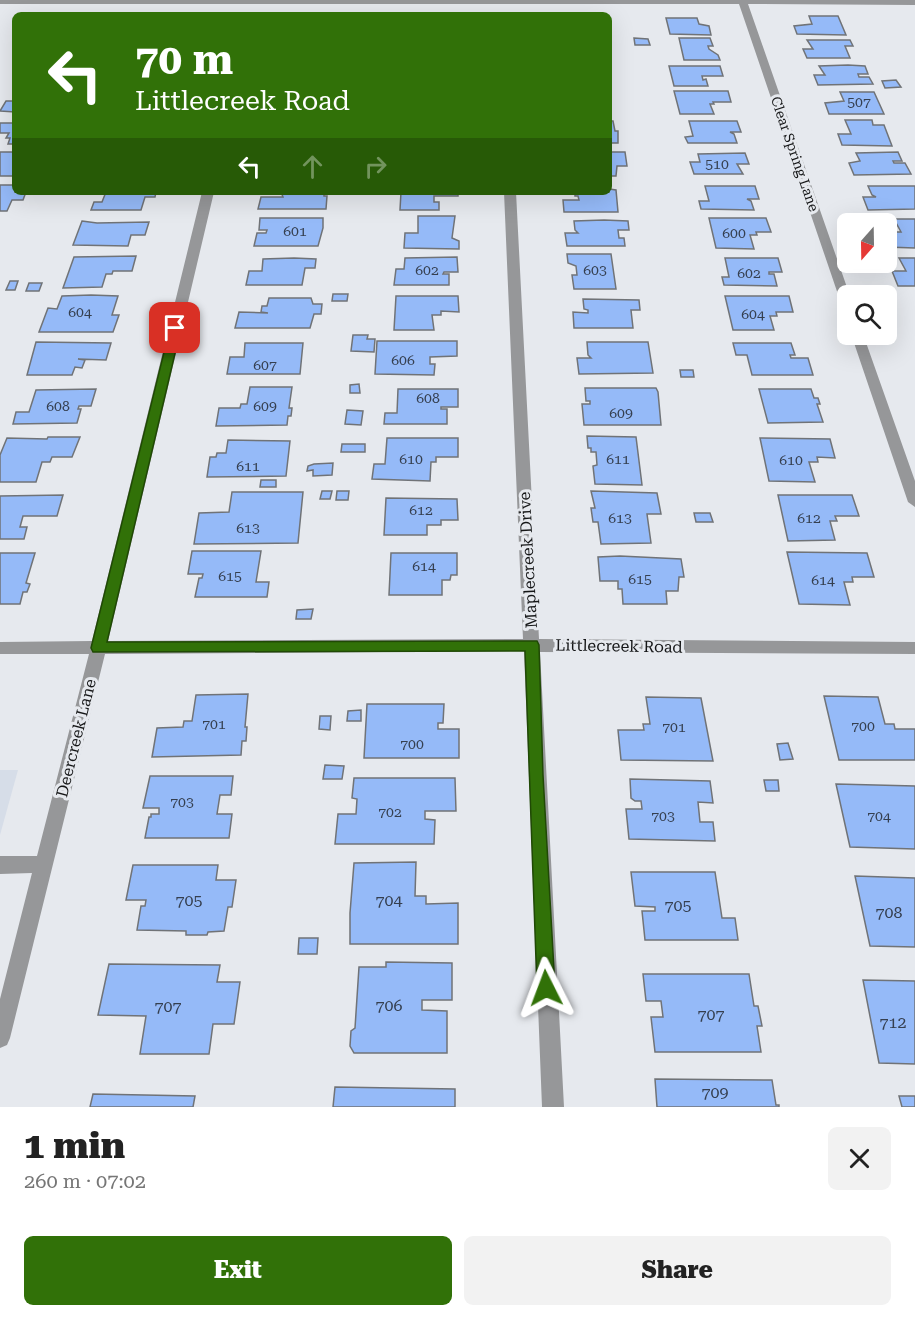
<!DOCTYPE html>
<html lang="en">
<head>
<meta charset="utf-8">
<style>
	body { margin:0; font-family:"Roboto Serif",serif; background:#f2f2f2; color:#222; height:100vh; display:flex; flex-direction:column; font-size:22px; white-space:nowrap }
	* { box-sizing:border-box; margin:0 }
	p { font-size:20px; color:#767676 }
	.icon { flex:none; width:33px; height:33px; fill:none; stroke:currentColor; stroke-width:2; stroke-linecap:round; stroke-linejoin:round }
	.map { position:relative; height:1107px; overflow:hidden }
	.sheet { display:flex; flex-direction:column; background:#fff; flex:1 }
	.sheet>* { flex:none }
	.guide { position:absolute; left:12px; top:12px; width:600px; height:183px; border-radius:9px; box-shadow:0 6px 24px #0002; background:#317108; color:#fff; overflow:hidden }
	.needle { width:39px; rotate:200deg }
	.fabs { position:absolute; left:837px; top:213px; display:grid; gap:12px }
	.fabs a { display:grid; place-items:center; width:60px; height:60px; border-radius:9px; background:#fff; box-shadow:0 6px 24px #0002; font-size:30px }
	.pin { position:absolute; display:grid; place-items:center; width:51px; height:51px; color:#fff; margin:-26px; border-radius:12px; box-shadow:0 3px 9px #0006 }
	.me { position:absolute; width:66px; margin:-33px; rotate:357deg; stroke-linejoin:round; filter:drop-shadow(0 0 4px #0008) }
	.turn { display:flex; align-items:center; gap:21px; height:126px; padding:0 24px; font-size:27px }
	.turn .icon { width:78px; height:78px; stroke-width:2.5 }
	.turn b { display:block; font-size:42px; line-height:51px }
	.lanes { display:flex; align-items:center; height:57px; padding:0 24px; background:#0003; justify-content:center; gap:30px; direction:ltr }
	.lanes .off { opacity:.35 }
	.round { display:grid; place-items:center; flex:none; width:63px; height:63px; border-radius:9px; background:#f2f2f2 }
	.summary { display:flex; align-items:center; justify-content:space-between; height:102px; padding:0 24px }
	h1 { font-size:36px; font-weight:800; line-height:45px }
	.primary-button { display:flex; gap:12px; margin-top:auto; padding:12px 24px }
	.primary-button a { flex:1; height:69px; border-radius:9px; background:#317108; color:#fff; font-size:24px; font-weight:800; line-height:69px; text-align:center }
	.primary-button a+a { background:#f2f2f2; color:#222 }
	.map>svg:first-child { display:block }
	.built { fill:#d6dde8 }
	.building { fill:#95baf8; stroke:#707377; stroke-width:1.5 }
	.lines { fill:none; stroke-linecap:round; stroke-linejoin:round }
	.minor { fill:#969799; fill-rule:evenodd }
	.route { fill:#317108; stroke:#204905; stroke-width:1.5 }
	.labels { text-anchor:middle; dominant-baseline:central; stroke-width:6; stroke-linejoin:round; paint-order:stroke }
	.number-label { font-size:14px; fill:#353f4f }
	.far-street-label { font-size:14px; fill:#151617; stroke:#e6e9ee }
	.street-label { font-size:16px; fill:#151617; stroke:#e6e9ee }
	.near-number-label { font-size:16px; fill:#353f4f }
</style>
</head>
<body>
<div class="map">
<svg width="915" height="1107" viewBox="0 0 915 1107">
	<rect width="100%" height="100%" fill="#e6e9ee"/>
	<!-- built -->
	<path class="built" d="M0 770H18L0 835Z"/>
	<!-- building -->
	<path class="building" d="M809 16H838L846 35 797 34 794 26 812 24Z
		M666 18H697L699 24 709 26 711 35 670 34Z
		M634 38 648 39 650 45H635Z
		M679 38H710L713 46H708L709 49 718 55 720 60H684Z
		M807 40H850L853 46H845L850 58H807L803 49H813Z
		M848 65 865 66 868 74H858L859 77H869L873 84 818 85 814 75H825L819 66Z
		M669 66H720L723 76H702L703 80 706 79 708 86H674Z
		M896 80 901 87 885 88 882 81Z
		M674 91H728L731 102H713L714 104H710L714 114H680Z
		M840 92H874L884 114H829L825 103 844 101Z
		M6 101H15V112L0 111Z
		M845 120H872L873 125H884L892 146 842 145 838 134H851Z
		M609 121H613L615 131H618V143H609Z
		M689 121H737L741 132H730L734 134 737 143H688L685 137 693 136Z
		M0 123H15V144H8L10 138H6L9 133H0Z
		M0 152H15V176H0Z
		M609 152H625L627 166H617L616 176H609Z
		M898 152 902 161H893L894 163H905L911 174 854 175 849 163 860 161 856 153Z
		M745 153 749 164H737L743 174H694L690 162H700L698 154Z
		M0 185H15V192H26L23 200H12L7 211H0Z
		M705 186H755L759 199H747L751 201 754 210 701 209 699 201H709Z
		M868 186H915V209L868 210 863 197H876L872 195Z
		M609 189 616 190 618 212H564L563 200H579L578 196H575V192H609Z
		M106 192H156L155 197H145L141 210H91L94 202H102Z
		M281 192H324V196H327L326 209H258L261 197H283Z
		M401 192H458V196H434V202H439V210H400Z
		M418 216H455L452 238 459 241V249L404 248 405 233H418Z
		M260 218H323V228L318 246H254L257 233H266L267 230H259Z
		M709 218H766L771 232H756L757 235H750L754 249 716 248Z
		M894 219H915V248L886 247V234H896L895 232H901Z
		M604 220 628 221 629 230H618L619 238H624L625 246H567L565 233H578L575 230 574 221Z
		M82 221 97 223 149 222 145 235H131L128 246 73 245Z
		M567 254H611L616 289H574L572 275H577L576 266 568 263Z
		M136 256 132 271H113L112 274H106L102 287 63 288 74 257Z
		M457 257 458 272H444L443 274H449V285H394L396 269H404L405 258Z
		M294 258 316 259 315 268H305L302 285H246L249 271H262L263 259Z
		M725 258H778L782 272H769V274H774L777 286 724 285 722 277H729Z
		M899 258H915V286H898L892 271H906Z
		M10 281H18L15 290H6Z
		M29 283H42L39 291H26Z
		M333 294H348L347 301H332Z
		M91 295 118 296 112 315H119L113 332H39L48 308 57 309 62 296Z
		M396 296H458L459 312 441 311V315H432L434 330H394Z
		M725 296H789L793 312H776L777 316H770L774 330H733Z
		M269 298H311L313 304H322L321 314H314L310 328H235L239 312 268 313 261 312 262 306H267Z
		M583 299 639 300 640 310H631L633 328H574L573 312 588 313V310L584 309Z
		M353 335H368L367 339H375L374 352 351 351Z
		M377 341H457V356L430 357V364H435L434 375 375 374Z
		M36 342 111 343 106 360 78 359 85 360 82 368 75 367 72 375H27Z
		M587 342H648L653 373 579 374 577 358H591L588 355Z
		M245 343H303L300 374H227L230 357H244Z
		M733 343H791L795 355H790L791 358H808L813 375H752L747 355H736Z
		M680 370H693L694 377H681Z
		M359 384 360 393H350V385Z
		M250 387H292L289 408H292L291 416H288L287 425 216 426 219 408H240L241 404H247Z
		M585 388H656L658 392 661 425H584L582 404H590V401H586Z
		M96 389 91 406H79L78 409H81L77 423 13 424 16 412H29L36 390Z
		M398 389H458V407H441V409H447V424H384L385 413H397Z
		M759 389H811L814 398H818L820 404H817L823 422 768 423Z
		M347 410 363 411 361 425 345 424Z
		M587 436 636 437 642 485 595 484 593 466 597 465 596 452H591V448H588Z
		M48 437H80L72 457H52L50 462H42L36 482H0V455L7 438 47 439Z
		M387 438H458V457H436V462H431L430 481 372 479 374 464H385Z
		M760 438 830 439 835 458 817 457 818 462H809L815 482 769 481Z
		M228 440 290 441 286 476 207 477 210 457H216L217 453H226Z
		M342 444H365V452H341Z
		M333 463 332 475 313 476V470L307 471 308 466 314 464Z
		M261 480H276V487H260Z
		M322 491H332L330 499H320Z
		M337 491H349L348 500H336Z
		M591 491 657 493 661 514H647L651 543 601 544 598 522H593L591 508H595Z
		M232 492H303L298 543 194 544 199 513 229 512Z
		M63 495 57 516H23L20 527H27L24 539H0V496Z
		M778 495H852L859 516H835L837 521H830L835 540 788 541Z
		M386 498 457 499 458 520H441V525H427V535H384Z
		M694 513H710L713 522H696Z
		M192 551H261L256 582H269L267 597H195L199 578H202L203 574H188Z
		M787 552 867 553 874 577H852L853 582H844L850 605 799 604Z
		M0 553H35L26 583 30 584 27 592H23L20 604H0Z
		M391 553H457V575H451L450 580H442V595H389Z
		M620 556 681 559 684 577H679L678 591H666L667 604H623L622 589H618V581H600L598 557Z
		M313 609 311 619H296L297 610Z
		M248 694 245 727H247L246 741H242L241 755 152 757 157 728 183 727 184 721H192L196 695Z
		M824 696 878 697 885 724H894L895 729H915V760H839Z
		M646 697 701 698 713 761 621 760 618 730H644L643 724H650Z
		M367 704H444L443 723H438V729H459V758H364Z
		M361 710V721H347L348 711Z
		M320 716H331L330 730 319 729Z
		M788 743 793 759 780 760 777 744Z
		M325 765 344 766 342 779H323Z
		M150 776H233L231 795H220L217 814H232L229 838H145L149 817H151V814H159V808H143Z
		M354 778H455L456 811H425V819L435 820 434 844H335L338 814H356L357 799 352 798Z
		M630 779 710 781 713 803 698 802 700 822H713L715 841 629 839 626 809H642L641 801H635L631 798Z
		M764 780H778L779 791H766Z
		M836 784 915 786V849L850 847Z
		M416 862 415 896H426V904L458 903V944H350V913L354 863Z
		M133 865H218L216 880H236L232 907H228L224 931 208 932 207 935H186V931L137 930 141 906H145L146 900H126Z
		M631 872H715L722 918H735L738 940H645L642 911H655V907L635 906Z
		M855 876 915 878V947L870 946Z
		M299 938H318L317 954H298Z
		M386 962 452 963V1000H422V1010L447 1011V1053H354L350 1046 351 1031 355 1028 359 967H386Z
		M109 964 220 965 217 982H240L234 1024H213L209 1054H140L146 1016 98 1015Z
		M643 974H749L754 1006H758L762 1026H757L761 1052H655L651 1017H663L661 1001H646Z
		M863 980 915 981V1064L879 1063Z
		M655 1079 772 1080 776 1105H779V1107H657Z
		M335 1087 455 1089V1107H333Z
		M93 1094 195 1096 193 1107H90Z
		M899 1096H915V1107H902Z"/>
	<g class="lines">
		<!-- minor -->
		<path class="minor" d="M0 0H915V5L748 4 850 296H848V310L842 306 739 4H0Z
			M202 192H214L108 641 523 639 504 192H516L539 639 915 642V654L540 652 564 1107H542L524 651 105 654 10 1038 7 1045 0 1048V999L32 873 0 874V856H37L89 654H0V642L92 641Z
			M851 334H863L915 481V507L908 502Z"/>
	</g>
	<!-- route -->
	<path class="route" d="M175 324 181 328 107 642 537 641 539 645 543 775 555 988 553 995 546 997 540 995 537 988 525 651 93 652 91 648 170 328Z"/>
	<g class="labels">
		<!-- number labels -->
		<g class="number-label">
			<text x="859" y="102">507</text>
			<text x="717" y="164">510</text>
			<text x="295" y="231">601</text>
			<text x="734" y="233">600</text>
			<text x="427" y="270">602</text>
			<text x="595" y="270">603</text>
			<text x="749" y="273">602</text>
			<text x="80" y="312">604</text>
			<text x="753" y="314">604</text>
			<text x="403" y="360">606</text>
			<text x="265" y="365">607</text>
			<text x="428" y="398">608</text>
			<text x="58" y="406">608</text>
			<text x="265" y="406">609</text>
			<text x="621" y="413">609</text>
			<text x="411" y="459">610</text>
			<text x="618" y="459">611</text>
			<text x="791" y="460">610</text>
			<text x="248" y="466">611</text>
			<text x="421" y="510">612</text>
			<text x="620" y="518">613</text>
			<text x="809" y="518">612</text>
			<text x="248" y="528">613</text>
			<text x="424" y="566">614</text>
			<text x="230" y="576">615</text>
			<text x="640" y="579">615</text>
			<text x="823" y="580">614</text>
			<text x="214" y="724">701</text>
			<text x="863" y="726">700</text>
			<text x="674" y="727">701</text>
			<text x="412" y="744">700</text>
			<text x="182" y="802">703</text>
			<text x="390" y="812">702</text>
			<text x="663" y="816">703</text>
			<text x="879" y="816">704</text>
		</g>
		<!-- far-street labels -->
		<g class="far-street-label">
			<text transform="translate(795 154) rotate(71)">Clear Spring Lane</text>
		</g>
		<!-- street labels -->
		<g class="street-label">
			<text transform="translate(528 560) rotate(-93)">Maplecreek Drive</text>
			<text transform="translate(619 646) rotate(1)">Littlecreek Road</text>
			<text transform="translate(76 738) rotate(-76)">Deercreek Lane</text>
		</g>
		<!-- near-number labels -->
		<g class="near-number-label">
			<text x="189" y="900">705</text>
			<text x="389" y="900">704</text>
			<text x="678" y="905">705</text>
			<text x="889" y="912">708</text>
			<text x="389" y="1005">706</text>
			<text x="168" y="1006">707</text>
			<text x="711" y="1014">707</text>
			<text x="893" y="1022">712</text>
			<text x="715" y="1092">709</text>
		</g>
	</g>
</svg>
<div class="fabs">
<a><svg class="needle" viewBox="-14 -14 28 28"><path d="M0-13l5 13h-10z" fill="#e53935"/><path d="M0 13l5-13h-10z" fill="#767676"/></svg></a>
<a><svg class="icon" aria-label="search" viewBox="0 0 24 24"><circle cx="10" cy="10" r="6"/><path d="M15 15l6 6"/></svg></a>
</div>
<div class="pin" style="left:175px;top:328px;background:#d93025"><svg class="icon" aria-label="arrive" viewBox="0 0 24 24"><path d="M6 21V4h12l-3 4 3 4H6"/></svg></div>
<svg class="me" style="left:546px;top:988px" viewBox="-20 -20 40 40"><path d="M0-17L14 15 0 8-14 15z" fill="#317108" stroke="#fff" stroke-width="4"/></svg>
<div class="guide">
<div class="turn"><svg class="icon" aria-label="left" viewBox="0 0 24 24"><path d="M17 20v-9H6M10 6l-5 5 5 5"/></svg><div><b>70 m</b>Littlecreek Road</div></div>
<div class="lanes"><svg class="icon" aria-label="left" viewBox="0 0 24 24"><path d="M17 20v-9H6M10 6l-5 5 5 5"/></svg><svg class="icon off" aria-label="ahead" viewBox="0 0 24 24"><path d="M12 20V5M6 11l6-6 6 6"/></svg><svg class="icon off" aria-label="right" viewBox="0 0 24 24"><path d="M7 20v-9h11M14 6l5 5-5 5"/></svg></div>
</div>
</div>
<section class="sheet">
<div class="summary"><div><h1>1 min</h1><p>260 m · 07:02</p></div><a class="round"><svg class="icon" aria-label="close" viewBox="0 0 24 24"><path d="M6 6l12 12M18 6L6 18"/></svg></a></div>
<div class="primary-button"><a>Exit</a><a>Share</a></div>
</section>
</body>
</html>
